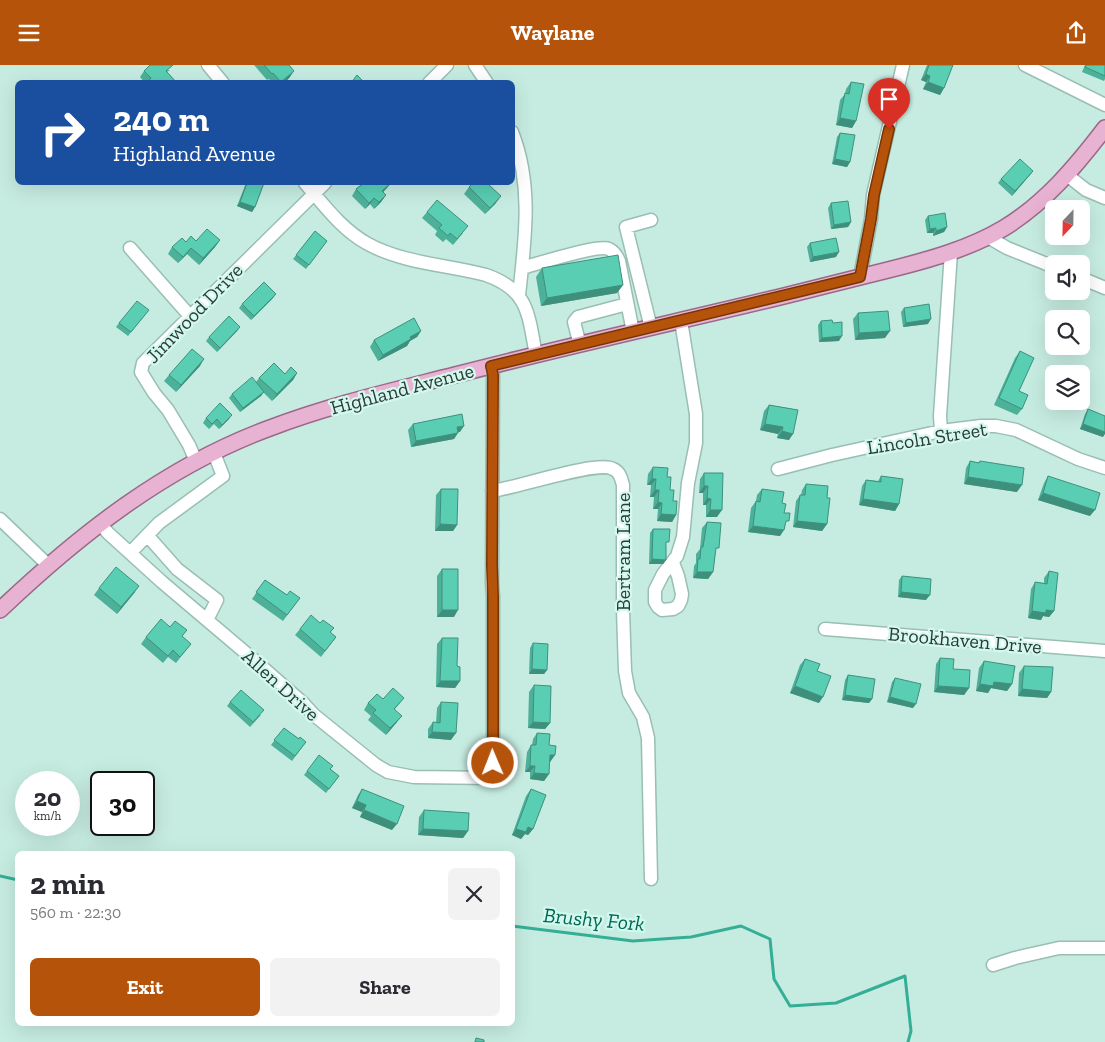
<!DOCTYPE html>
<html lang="en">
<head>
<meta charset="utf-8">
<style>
	body { margin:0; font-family:"Zilla Slab",serif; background:#f2f2f3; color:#2b2b33; height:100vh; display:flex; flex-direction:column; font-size:19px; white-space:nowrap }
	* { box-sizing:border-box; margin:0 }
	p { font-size:16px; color:#7c7c81 }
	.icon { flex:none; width:28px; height:28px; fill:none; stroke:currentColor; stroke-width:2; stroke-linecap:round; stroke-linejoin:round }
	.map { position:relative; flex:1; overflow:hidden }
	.side { position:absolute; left:15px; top:786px; width:500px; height:175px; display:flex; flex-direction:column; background:#fff; border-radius:8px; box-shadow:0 5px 20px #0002 }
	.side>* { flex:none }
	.guide { position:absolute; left:15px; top:15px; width:500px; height:105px; border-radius:8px; box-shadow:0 5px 20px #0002; background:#1a4fa0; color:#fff; overflow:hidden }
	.needle { width:32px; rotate:202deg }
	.buttons { position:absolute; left:1045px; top:135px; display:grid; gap:10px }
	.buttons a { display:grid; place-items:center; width:45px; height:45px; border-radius:8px; background:#fff; box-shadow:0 5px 20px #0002; font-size:25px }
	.speed { position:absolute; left:15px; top:706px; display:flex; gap:10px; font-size:25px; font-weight:700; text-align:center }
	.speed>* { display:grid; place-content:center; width:65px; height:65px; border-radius:50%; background:#fff; box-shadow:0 5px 20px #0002; line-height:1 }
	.speed small { font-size:12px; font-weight:400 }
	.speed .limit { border:2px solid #111; border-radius:8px; background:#fff; color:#111 }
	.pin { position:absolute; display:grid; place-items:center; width:42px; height:42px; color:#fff; margin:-51px -21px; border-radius:50% 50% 50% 0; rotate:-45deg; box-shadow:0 0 5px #0007 }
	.pin .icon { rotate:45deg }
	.me { position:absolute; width:55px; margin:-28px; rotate:359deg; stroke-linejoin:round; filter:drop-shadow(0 0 4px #0008) }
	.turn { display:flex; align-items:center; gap:18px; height:105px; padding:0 15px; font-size:22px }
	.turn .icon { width:65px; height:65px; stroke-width:2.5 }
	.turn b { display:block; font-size:35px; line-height:42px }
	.round { display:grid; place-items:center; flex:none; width:52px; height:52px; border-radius:8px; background:#f2f2f3 }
	.summary { display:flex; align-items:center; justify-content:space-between; height:85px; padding:0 15px }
	h1 { font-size:30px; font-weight:800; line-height:38px }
	.primary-button { display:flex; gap:10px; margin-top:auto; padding:10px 15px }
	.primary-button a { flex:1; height:58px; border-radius:8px; background:#b45309; color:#fff; font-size:20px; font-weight:800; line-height:58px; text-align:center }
	.primary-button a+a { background:#f2f2f3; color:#2b2b33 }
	header { display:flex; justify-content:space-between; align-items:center; height:65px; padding:0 15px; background:#b45309; color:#fff; font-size:22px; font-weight:800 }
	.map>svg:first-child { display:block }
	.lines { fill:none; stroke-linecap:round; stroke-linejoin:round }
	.stream { stroke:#34af95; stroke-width:3 }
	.minor-casing { stroke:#99beb4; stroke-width:15 }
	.major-casing { stroke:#9c6888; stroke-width:18 }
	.minor { stroke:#fff; stroke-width:12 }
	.major { stroke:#e8b3d2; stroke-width:15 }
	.wall { fill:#4db19a }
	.shaded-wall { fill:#3e907d }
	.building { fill:#59ceb3; stroke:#3e907d }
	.route-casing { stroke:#753606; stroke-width:12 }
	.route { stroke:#b45309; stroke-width:9 }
	.labels { text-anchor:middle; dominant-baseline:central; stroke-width:4.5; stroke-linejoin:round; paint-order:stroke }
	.street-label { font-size:20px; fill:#2c3b37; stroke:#d3f9ee }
	.water-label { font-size:21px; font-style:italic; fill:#006654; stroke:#d3f9ee }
</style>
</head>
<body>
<header><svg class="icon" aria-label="menu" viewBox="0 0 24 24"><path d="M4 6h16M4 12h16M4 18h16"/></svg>Waylane<svg class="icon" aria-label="share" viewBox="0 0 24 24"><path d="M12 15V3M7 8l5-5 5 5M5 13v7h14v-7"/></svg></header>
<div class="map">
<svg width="1105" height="977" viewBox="0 0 1105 977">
	<rect width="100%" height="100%" fill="#c6ece1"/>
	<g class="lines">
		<!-- stream -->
		<path class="stream" d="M0 811 18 815
			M512 861 633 876 691 872 741 861 770 874 774 914 790 941 836 938 905 911 911 966 908 977"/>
		<defs>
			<path id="minor" d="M208 0 223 18
				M475 0 487 18
				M1025 0 1105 40
				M429 18 447 0
				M512 67C533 120 525 175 519 230
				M1067 110 1086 125 1105 133
				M305 118C323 139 342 165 368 179 403 198 447 200 486 210 529 225 528 249 536 290
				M988 172 1007 183 1054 202
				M130 183 189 250
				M522 203C537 199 598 179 609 184 615 187 617 191 619 196L633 267
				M860 212 871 154 873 130 903 0
				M1081 213 1105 223
				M651 263 626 162 651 155
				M580 280 574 257 578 252 627 239
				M941 366 940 351 951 187
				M196 396 189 380 168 345 154 328 141 307 143 298 325 118
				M778 404 832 390 941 366 981 361H996L1016 365 1078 394 1105 403
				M492 426C516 423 597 395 613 404 620 407 621 413 623 420V545L625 606 629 628 643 652 648 673 651 814
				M0 454 49 501
				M100 458 108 468 162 517 253 594 303 638 314 650 376 700 388 707 414 712 493 713V532L492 518 493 310 491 301
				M147 470 177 504 217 535 207 555
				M130 488 159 458 223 411 214 388
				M673 498 678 511 682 529 681 535 678 541 673 544 662 545 658 542 655 537V525L663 509 677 491 683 472 688 418 696 378V349L681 256
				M825 564 1105 586
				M993 900 1015 893 1059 883H1105"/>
			<path id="major" d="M0 545C79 470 166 401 270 363 330 340 392 326 455 310 563 282 672 258 780 232 816 223 852 214 888 205 928 195 969 184 1004 163 1045 138 1076 101 1105 63"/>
		</defs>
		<!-- minor casing -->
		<use href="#minor" class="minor-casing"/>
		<!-- major casing -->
		<use href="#major" class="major-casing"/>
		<!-- minor -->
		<use href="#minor" class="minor"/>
		<!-- major -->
		<use href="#major" class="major"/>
	</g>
	<!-- wall -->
	<path class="wall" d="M254 0H289L290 12 284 18H272L269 14 267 15Z
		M927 0H953L944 23 940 30 923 24 926 17 921 15Z
		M1085 0H1105V14L1104 16 1082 7Z
		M170 5 167 7 177 18H145L140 12 144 6Z
		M851 17 856 56 852 63 836 60 840 35 845 29 846 24Z
		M840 68 850 97 847 102 832 99 837 72Z
		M1033 106 1012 131 998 118 1001 114Z
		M246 118H264L255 142 252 147 237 141Z
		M363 118H391L383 127 386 130 381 137 374 144 370 139 365 144 352 131 356 124Z
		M469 122 496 138 485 149 464 129Z
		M831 138 851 157 848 162 831 164 828 143Z
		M427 147 463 168 453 180 446 174 443 177 435 170 437 166 422 153Z
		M928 151 947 162 944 167 933 171V168H927L925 155Z
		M315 166 327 176 306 204 293 194Z
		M220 175 215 182 199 200 187 189 178 198 168 189 172 182 186 177Z
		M810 178 836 192 810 197 807 182Z
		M542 203 623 220 617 228 541 241 536 212Z
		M273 233 251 255 239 243 242 239Z
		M904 243 928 259 903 262 901 247Z
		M149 245 128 271 116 262 119 258Z
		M858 248 885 273 855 275 853 254Z
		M821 256 833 258 839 276 819 277 818 260Z
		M240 262 237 266 217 287 206 276 209 272Z
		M421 266 417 272 410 276 407 281 378 296 370 282 374 275Z
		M1020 286 1019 326 1022 344 1017 350 994 340 1015 293Z
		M200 301 176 327 164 316 169 310Z
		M297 308 293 315 272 336 263 327 261 331 240 347 229 333 232 329 256 317 259 313 285 309Z
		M769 340 798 345 789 375 777 373 778 369 760 365 764 346Z
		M1088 344 1103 372 1080 364 1085 349Z
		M206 353 229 354 219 364 214 359 209 364 203 358Z
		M413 359 460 367H458L454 374 411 382 408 365Z
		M970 396 978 398 980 396 1017 427 964 419 966 403Z
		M653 402 667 412 676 450 672 457 657 456 658 444H653L654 432H650L651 420H647L648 409Z
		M704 408 717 452H706V440H703V428H699L700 414Z
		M881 411 899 439 895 446 859 440 862 421 866 415 878 416Z
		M1048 411 1090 451 1038 435 1044 418Z
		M806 419 827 433V459L822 466 793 462 796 436 800 430H801L802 425Z
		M441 424 457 460 453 466H435L436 430Z
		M762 424 782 438 784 448 785 462 780 471 748 467 751 443 756 436 757 430Z
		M707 457 715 489 713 507 708 514 693 513 694 501 696 498V489L700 484 702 463Z
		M653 464 666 481V495L663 499H649L650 468Z
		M442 504 454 552H437V511Z
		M1049 506 1054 546 1049 552 1043 551 1041 555 1028 553 1031 524 1035 517 1044 518V513Z
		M902 511 926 535 898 532 899 515Z
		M265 515 287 530 300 533 283 556 252 534Z
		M99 523 135 527 117 549 94 530Z
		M320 558 334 563 330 568 336 572 321 592 295 570 300 564Z
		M170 562 187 565 182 571 191 579 176 598 168 592 163 598 141 579 146 572Z
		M442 573 457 601 460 616 455 623 436 622 437 579Z
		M533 578 547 605 544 609H529L530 583Z
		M940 593 953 604 969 623 964 630 934 627 936 599Z
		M805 594 817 606 819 638 790 628 800 600Z
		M984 596 1012 619 1007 626 991 623 988 628 976 626 979 603Z
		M1024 601 1051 627 1047 633 1018 631 1019 608Z
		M848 610 872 634 869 638 842 635 845 615Z
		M895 613 913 643 887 637 892 617Z
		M534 620 550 658 545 664 528 663 529 627Z
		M404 633 395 644 397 657 386 670 368 655 371 651 364 645 368 638 383 634Z
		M230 637 261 650 250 662 227 641Z
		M441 637 451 675 428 673V664L433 657 436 658 437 643Z
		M284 663 299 674 306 677 292 696 271 680Z
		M537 668 549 680 555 690 550 697H549V709L544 716 530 714V707H525L527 687 531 680H532L533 674Z
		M330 704 339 711 326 728 304 710 307 706Z
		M362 724 392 765 360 752 362 747 352 743 358 730Z
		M531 724 533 764 528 770 525 769 521 774 512 770 526 731Z
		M424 745 468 766 463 773 418 770 419 752Z"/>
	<!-- shaded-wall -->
	<path class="shaded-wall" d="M294 6 290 12 284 18H281Z
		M926 9 930 11 926 17 921 15Z
		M928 17 944 23 940 30 923 24Z
		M840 53 856 56 852 63 836 60Z
		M835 94 850 97 847 102 832 99Z
		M1033 106 1030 110 1012 131 1015 126Z
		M391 118 387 123 377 133 382 126Z
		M386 130 381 137 374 144 379 137Z
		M501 131 496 138 485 149 490 143Z
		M374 133 370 139 365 144 369 138Z
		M240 137 255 142 252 147 237 141Z
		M851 157 848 162 831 164 834 160Z
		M947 162 944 167 933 171 936 166Z
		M936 163 933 168H927L930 164Z
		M220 175 215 182 199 200 203 193Z
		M191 183 187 189 178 198 183 192Z
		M839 187 836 192 810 197 813 192Z
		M623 220 617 228 541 241 547 233Z
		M276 229 273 233 251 255 254 251Z
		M931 254 928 259 903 262 906 258Z
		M240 262 237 266 217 287 220 283Z
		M421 266 417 272 410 276 407 281 378 296 383 290 410 272Z
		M890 266 885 273 855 275 859 268Z
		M842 271 839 276 819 277 822 273Z
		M204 294 200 301 176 327 181 320Z
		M297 308 293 315 272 336 277 329Z
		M264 327 261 331 240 347 243 343Z
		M232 350 229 354 219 364 222 360Z
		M765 359 783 362 778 369 760 365Z
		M1083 359 1105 367V369L1103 372 1080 364Z
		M464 361 460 367 453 368 457 362Z
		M782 366 793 369 789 375 777 373Z
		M458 368 454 374 411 382 416 376Z
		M968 412 1022 420 1017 427 964 419Z
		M652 414H656L651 420H647Z
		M704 421H708L703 428H699Z
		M655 425H659L654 432H650Z
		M1043 428 1095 445 1090 451 1038 435Z
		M707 433 711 434 706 440H703Z
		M863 434 899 439 895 446 859 440Z
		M658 437 662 438 658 444H653Z
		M710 445H722L717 452H706Z
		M661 449 676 450 672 457 657 456Z
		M797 456 827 459 822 466 793 462Z
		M440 459 457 460 453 466H435Z
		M753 461 784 465 780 471 748 467Z
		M652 494 666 495 663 499H649Z
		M697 507H713L708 514 693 513Z
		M139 521 135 527 117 549 121 542Z
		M901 527 930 530 926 535 898 532Z
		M442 545H458L454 552H437Z
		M1046 545 1054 546 1049 552 1043 551 1041 555 1028 553 1032 546Z
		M532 604 547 605 544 609H529Z
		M440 616H460L455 623 436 622Z
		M994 617 1012 619 1007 626 991 623 988 628 976 626 980 619Z
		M795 621 823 632 819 638 790 628Z
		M938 621 969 623 964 630 934 627Z
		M1022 624 1051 627 1047 633 1018 631Z
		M845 630 872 634 869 638 842 635Z
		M890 632 916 639 913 643 887 637Z
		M402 651 397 657 386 670 390 663Z
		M533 657 550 658 545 664 528 663Z
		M432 667 456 668 451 675 428 673Z
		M550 690H555L550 697H545Z
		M530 701H535L530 707H525Z
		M534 708 549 709 544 716 530 714Z
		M357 736 366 740 362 747 352 743Z
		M364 745 397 759 392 765 360 752Z
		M528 762 533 764 528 770 525 769 521 774 512 770 516 764Z
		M423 764 468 766 463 773 418 770Z"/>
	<!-- building -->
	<path class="building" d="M150 0H173L166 6 177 18H147L151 13 144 6Z
		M264 0H289L294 6 281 17 273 8 272 9Z
		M929 0H953L944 23 928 17 930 11 926 9Z
		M1086 0H1105V11L1085 2Z
		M357 10 365 18H351Z
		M851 17 864 19 856 56 840 53 845 28 849 29Z
		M840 68 855 70 850 97 835 94Z
		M1020 94 1033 106 1015 126 1001 114Z
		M247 118H264L255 142 240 137Z
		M364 118H391L382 126 386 130 379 137 374 133 369 138 356 124Z
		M473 118H491L489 120 501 131 490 143 469 122Z
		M437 135 468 161 457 174 450 168 448 171 439 163 442 160 427 147Z
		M848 136 851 157 834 160 831 138Z
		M945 148 947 162 936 166V163L930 164 928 151Z
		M207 164 220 175 203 193 191 183 183 192 172 182 182 173 186 177 191 171 196 176Z
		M315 166 327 176 309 200 296 190Z
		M836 173 839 187 813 192 810 178Z
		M618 190 623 220 547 233 542 203Z
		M264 217 276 229 254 251 242 239Z
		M137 236 149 245 131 267 119 258Z
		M929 239 931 254 906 258 904 243Z
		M888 246 890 266 859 268 858 248Z
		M229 251 240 262 220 283 209 272Z
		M414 253 421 266 410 272 411 274 383 290 374 275Z
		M832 255 833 258 842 257V271L822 273 821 256Z
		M192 284 204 294 181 320 169 310Z
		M1020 286 1034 293 1019 326 1028 330 1022 344 999 333Z
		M274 298 285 309 291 302 297 308 277 329 259 313Z
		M252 312 264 327 243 343 232 329Z
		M220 338 232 350 222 360 217 354 212 359 206 353Z
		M769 340 798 345 793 369 782 366 783 362 765 359Z
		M1088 344 1105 351V367L1083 359Z
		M462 349 464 361 457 362 458 368 416 376 413 359Z
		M970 396 979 398 980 396 1024 403 1022 420 968 412Z
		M653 402 668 403 667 412H671L670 425H674L673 436H677L676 450 661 449 662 438 658 437 659 425H655L656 414H652Z
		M704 408H723L722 445H710L711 434 707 433 708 421H704Z
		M881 411 903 414 899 439 863 434 866 415 881 417Z
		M1048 411 1100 428 1095 445 1043 428Z
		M806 419 828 421 827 433H830L827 459 797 456 800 430H805Z
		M441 424H458L457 460 440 459Z
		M762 424 784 427 782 438 786 439 784 448H790L789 456H786L784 465 753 461 756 436 760 437Z
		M707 457 721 458 719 483H716L713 507H697L698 494H700L701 482H703Z
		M653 464H670L669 477H666V495L652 494Z
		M116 502 139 521 121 542 99 523Z
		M442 504H458V545H442Z
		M1049 506 1058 508 1054 546 1046 545V548L1032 546 1035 517 1047 519Z
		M902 511 931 514 930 530 901 527Z
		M265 515 287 530 290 526 300 533 287 550 256 527Z
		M311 550 320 558 323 555 334 563 330 567 336 572 325 586 300 564Z
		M161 554 170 562 175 556 187 565 182 571 191 579 180 592 173 585 168 591 146 572Z
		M442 573H458L457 601 460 602V616H440Z
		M533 578 548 579 547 605 532 604Z
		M940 593 954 594 953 604 970 605 969 623 938 621Z
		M805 594 820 599 817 606 831 611 823 632 795 621Z
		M984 596 1015 601 1012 619 994 617 993 621 980 619Z
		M1024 601 1053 602 1051 627 1022 624Z
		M848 610 875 614 872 634 845 630Z
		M895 613 921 619 916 639 890 632Z
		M534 620 551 621 550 658 533 657Z
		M393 623 404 633 394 644 402 651 390 663 373 648 376 645 368 638 377 629 383 634Z
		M241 625 264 645 253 657 230 637Z
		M441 637 458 638 456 668 432 667 433 657 440 658Z
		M284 663 299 674 300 672 306 677 295 691 274 675Z
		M537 668 550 669 549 680 556 681 555 690H550L549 709 534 708 535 701H530L531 680H536Z
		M319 690 333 701 330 704 339 711 329 724 307 706Z
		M362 724 404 741 397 759 364 745 366 740 357 736Z
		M531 724 546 730 533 764 528 762 526 767 516 764Z
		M424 745 469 748 468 766 423 764Z
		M476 973 484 975V977H475Z"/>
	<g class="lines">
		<defs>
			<path id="route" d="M493 698V532L492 500 493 310 491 301 860 212 871 154 874 130 889 64"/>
		</defs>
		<!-- route casing -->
		<use href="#route" class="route-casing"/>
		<!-- route -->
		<use href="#route" class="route"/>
	</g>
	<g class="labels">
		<!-- street labels -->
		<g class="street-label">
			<text transform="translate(194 248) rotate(-46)">Jimwood Drive</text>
			<text transform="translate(402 324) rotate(-15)">Highland Avenue</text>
			<text transform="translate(927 373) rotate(-9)">Lincoln Street</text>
			<text transform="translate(623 487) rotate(-90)">Bertram Lane</text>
			<text transform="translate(965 575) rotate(5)">Brookhaven Drive</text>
			<text transform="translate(281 620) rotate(42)">Allen Drive</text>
		</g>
		<!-- water labels -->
		<g class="water-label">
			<text transform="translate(594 854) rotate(5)">Brushy Fork</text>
		</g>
	</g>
</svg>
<div class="buttons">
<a><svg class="needle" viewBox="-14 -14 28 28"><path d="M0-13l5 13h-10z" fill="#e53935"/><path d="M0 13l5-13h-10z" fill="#7c7c81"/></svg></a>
<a><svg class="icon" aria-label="sound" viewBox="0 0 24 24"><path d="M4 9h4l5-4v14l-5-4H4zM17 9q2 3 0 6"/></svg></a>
<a><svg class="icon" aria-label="search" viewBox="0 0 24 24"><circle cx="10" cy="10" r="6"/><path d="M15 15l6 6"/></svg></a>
<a><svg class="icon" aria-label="layers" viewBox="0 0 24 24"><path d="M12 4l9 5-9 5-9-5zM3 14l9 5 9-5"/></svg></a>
</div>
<div class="speed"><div>20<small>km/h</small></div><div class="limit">30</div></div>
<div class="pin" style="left:889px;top:64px;background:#d93025"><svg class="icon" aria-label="arrive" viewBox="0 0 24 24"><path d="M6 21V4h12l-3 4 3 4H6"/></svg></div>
<svg class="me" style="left:493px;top:698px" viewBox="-20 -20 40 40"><circle r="17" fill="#b45309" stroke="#fff" stroke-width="3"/><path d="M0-11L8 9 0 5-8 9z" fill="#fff"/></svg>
<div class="guide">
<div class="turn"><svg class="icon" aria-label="right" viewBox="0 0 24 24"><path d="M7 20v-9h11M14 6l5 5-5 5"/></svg><div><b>240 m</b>Highland Avenue</div></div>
</div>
<section class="side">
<div class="summary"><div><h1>2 min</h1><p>560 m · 22:30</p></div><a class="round"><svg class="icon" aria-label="close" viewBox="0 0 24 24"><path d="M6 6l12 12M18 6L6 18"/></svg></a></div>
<div class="primary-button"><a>Exit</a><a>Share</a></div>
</section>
</div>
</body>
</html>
